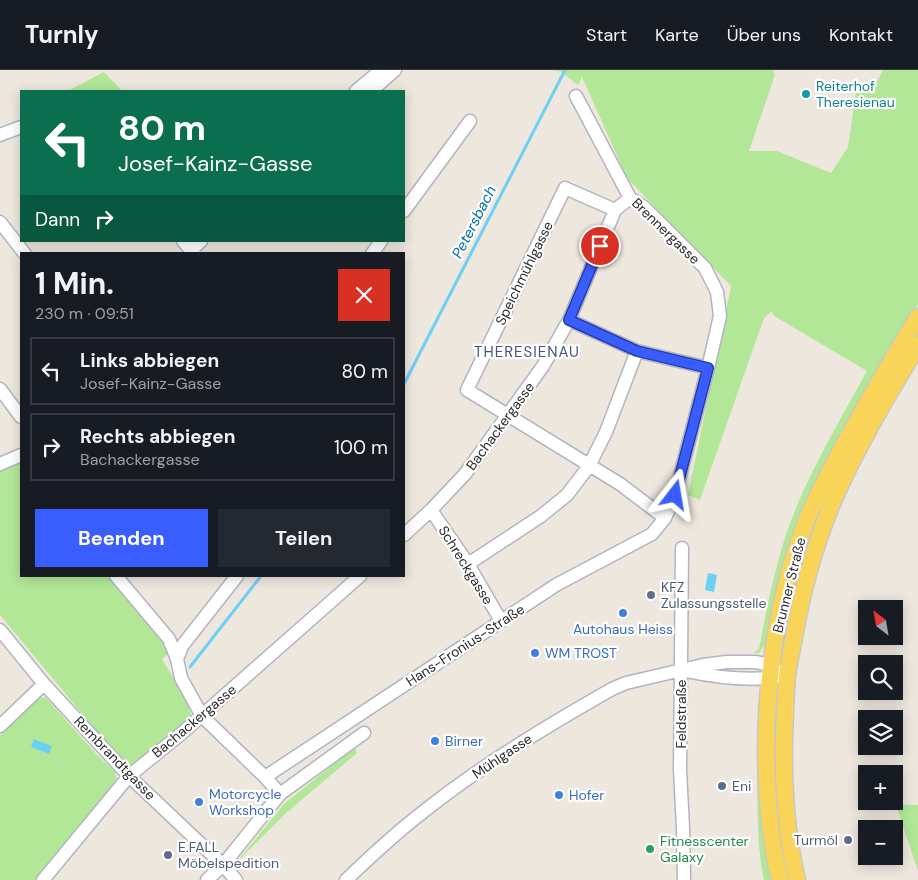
<!DOCTYPE html>
<html lang="de">
<head>
<meta charset="utf-8">
<style>
	body { margin:0; font-family:"DM Sans",sans-serif; background:#242831; color:#f1f3f6; height:100vh; display:flex; flex-direction:column; font-size:19px; white-space:nowrap }
	* { box-sizing:border-box; margin:0 }
	p { font-size:16px; color:#9ea1a6 }
	.icon { flex:none; width:28px; height:28px; fill:none; stroke:currentColor; stroke-width:2; stroke-linecap:round; stroke-linejoin:round }
	.map { position:relative; flex:1; overflow:hidden }
	.sheet { position:absolute; left:20px; top:182px; width:385px; height:325px; display:flex; flex-direction:column; background:#171b24; border-radius:0px; box-shadow:0 2px 12px #0003 }
	.sheet>* { flex:none }
	.hud { position:absolute; left:20px; top:20px; width:385px; height:152px; border-radius:0px; box-shadow:0 2px 12px #0003; background:#0b6e4f; color:#fff; overflow:hidden }
	.needle { width:32px; rotate:329deg }
	.controls { position:absolute; left:858px; top:530px; display:grid; gap:10px }
	.controls a { display:grid; place-items:center; width:45px; height:45px; border-radius:0px; background:#171b24; box-shadow:0 2px 12px #0003; font-size:25px }
	.pin { position:absolute; display:grid; place-items:center; width:42px; height:42px; color:#fff; margin:-21px; border:2px solid #fff; border-radius:50%; box-shadow:0 1px 5px #0007 }
	.me { position:absolute; width:55px; margin:-28px; rotate:14deg; stroke-linejoin:round; filter:drop-shadow(0 0 4px #0008) }
	.turn { display:flex; align-items:center; gap:18px; height:105px; padding:0 15px; font-size:22px }
	.turn .icon { width:65px; height:65px; stroke-width:2.5 }
	.turn b { display:block; font-size:35px; line-height:42px }
	.then { display:flex; align-items:center; height:48px; padding:0 15px; background:#0003; gap:10px; font-size:19px }
	.round { display:grid; place-items:center; flex:none; width:52px; height:52px; border-radius:0px; background:#242831 }
	.head { display:flex; align-items:center; justify-content:space-between; height:85px; padding:0 15px }
	h1 { font-size:30px; font-weight:700; line-height:38px }
	.action { display:flex; gap:10px; margin-top:auto; padding:10px 15px }
	.action a { flex:1; height:58px; border-radius:0px; background:#3a5dff; color:#fff; font-size:20px; font-weight:700; line-height:58px; text-align:center }
	.action a+a { background:#242831; color:#f1f3f6 }
	ul { padding:0; list-style:none }
	li { display:flex; align-items:center; gap:15px; height:68px; margin:0 10px 8px; padding:0 5px; border:2px solid #363941; border-radius:0px }
	li div { flex:1 }
	li b { display:block; font-size:19px }
	li em { font-style:normal }
	header { display:flex; align-items:center; gap:30px; box-sizing:border-box; height:70px; padding:0 25px; background:#171b24; border-bottom:1px solid #363941 }
	header strong { font-size:24px }
	nav { display:flex; gap:28px; margin-inline-start:auto; font-size:18px }
	.map>svg:first-child { display:block }
	.green { fill:#b2e798 }
	.water { fill:#6ccff5 }
	.lines { fill:none; stroke-linecap:round; stroke-linejoin:round }
	.stream { stroke:#6ccff5; stroke-width:3 }
	.minor-casing { stroke:#b2b4c0; stroke-width:15 }
	.major-casing { stroke:#c8c8c8; stroke-width:19 }
	.minor { stroke:#fff; stroke-width:12 }
	.major { stroke:#f8d459; stroke-width:16 }
	.route-casing { stroke:#263ca6; stroke-width:12 }
	.route { stroke:#3a5dff; stroke-width:9 }
	.culture-dot { fill:#0f9aa8; stroke:#fff; stroke-width:2 }
	.service-dot { fill:#5c6f8a; stroke:#fff; stroke-width:2 }
	.shop-dot { fill:#3f7fe0; stroke:#fff; stroke-width:2 }
	.leisure-dot { fill:#2e9e5b; stroke:#fff; stroke-width:2 }
	.labels { text-anchor:middle; dominant-baseline:central; stroke-width:4.5; stroke-linejoin:round; paint-order:stroke }
	.culture-label { font-size:14px; fill:#0d838f; stroke:#fff; text-anchor:start }
	.street-label { font-size:14px; fill:#2c2c2c; stroke:#fff }
	.service-label { font-size:14px; fill:#4e5e75; stroke:#fff; text-anchor:start }
	.shop-label { font-size:14px; fill:#366cbe; stroke:#fff; text-anchor:start }
	.leisure-label { font-size:14px; fill:#27864d; stroke:#fff; text-anchor:start }
	.water-label { font-size:15px; font-style:italic; fill:#066da5; stroke:#fff }
	.neighbourhood-label { font-size:15px; letter-spacing:1px; fill:#49537f; stroke:#fff }
</style>
</head>
<body>
<header>
<strong>Turnly</strong>
<nav><a>Start</a><a>Karte</a><a>Über uns</a><a>Kontakt</a></nav>
</header>
<div class="map">
<svg width="918" height="810" viewBox="0 0 918 810">
	<rect width="100%" height="100%" fill="#eee7de"/>
	<!-- green -->
	<path class="green" d="M549 0H773L775 5 749 81H777L831 103 848 77 857 15 874 17 883 0H918V234L881 295 830 383 799 449 785 489 773 533 766 573 759 583H753L759 579C766 543 773 506 784 471 803 411 837 356 867 301L774 246 772 241 764 248 700 430 688 425 731 216 627 108 582 7 578 15 560 1Z
		M104 2 122 21H68Z
		M21 391V506H109L168 577V584L162 589 185 627 192 647 128 699 0 545V400Z
		M39 627 46 628 97 685 115 702 117 713 62 779H60L58 782 57 786 36 810H0V665Z
		M354 678 357 683 285 744 235 794 285 733Z
		M757 696H762L773 810H764C756 773 758 734 757 696Z
		M896 735H918V801Z"/>
	<!-- water -->
	<path class="water" d="M708 503 717 505 714 522 705 520Z
		M34 669 52 676 49 684 31 677Z"/>
	<g class="lines">
		<!-- stream -->
		<path class="stream" d="M404 314 565 0
			M190 597 261 506"/>
		<defs>
			<path id="minor" d="M356 21 381 0
				M371 21 395 0
				M0 65 21 57
				M615 140 565 118 467 320 620 414 665 448
				M404 141 470 51
				M0 152 25 184
				M183 171 194 184
				M191 180 201 171
				M372 184 381 171
				M569 250 637 281 708 298
				M0 319 21 347
				M0 394 21 385
				M431 440 468 494 501 551
				M404 465 431 440 465 404 543 296 569 250 615 140 630 128
				M682 478 680 700 683 758 684 810
				M468 494 541 446 567 425 589 396 606 362 637 281
				M116 506 169 569 177 589 181 608 202 646 265 707 280 724
				M0 560 44 614 129 706 223 795 236 810
				M177 589 182 576 237 506
				M686 601C714 607 749 611 778 607
				M0 656 44 614
				M265 707 556 515 652 464 665 448 675 425 708 298 720 246 717 222 705 198 644 137 630 128 576 26
				M43 810 129 706 182 663 360 506
				M207 810 223 795 280 724 364 663
				M346 810C370 787 397 762 423 742 482 695 547 656 612 619L626 613 703 595 727 592H755L766 594 778 601"/>
			<path id="major" d="M780 810C774 788 771 765 769 743 760 648 772 538 807 449 818 423 832 397 846 371 869 329 893 288 918 247
				M797 810C786 763 783 715 784 667 785 647 785 627 787 607 788 595 791 584 793 573 801 524 814 477 833 431 857 376 887 326 918 275"/>
		</defs>
		<!-- minor casing -->
		<use href="#minor" class="minor-casing"/>
		<!-- major casing -->
		<use href="#major" class="major-casing"/>
		<!-- minor -->
		<use href="#minor" class="minor"/>
		<!-- major -->
		<use href="#major" class="major"/>
	</g>
	<g class="lines">
		<defs>
			<path id="route" d="M600 176 569 250 637 281 708 298 675 425"/>
		</defs>
		<!-- route casing -->
		<use href="#route" class="route-casing"/>
		<!-- route -->
		<use href="#route" class="route"/>
	</g>
	<!-- markers -->
	<circle class="culture-dot" cx="806" cy="24" r="5"/>
	<g class="service-dot">
		<circle cx="651" cy="525" r="5"/>
		<circle cx="722" cy="716" r="5"/>
		<circle cx="848" cy="770" r="5"/>
		<circle cx="168" cy="785" r="5"/>
	</g>
	<g class="shop-dot">
		<circle cx="623" cy="543" r="5"/>
		<circle cx="535" cy="583" r="5"/>
		<circle cx="435" cy="671" r="5"/>
		<circle cx="559" cy="725" r="5"/>
		<circle cx="199" cy="732" r="5"/>
	</g>
	<circle class="leisure-dot" cx="650" cy="779" r="5"/>
	<g class="labels">
		<!-- culture labels -->
		<g class="culture-label">
			<text x="816" y="16">Reiterhof<tspan x="816" dy="16">Theresienau</tspan></text>
		</g>
		<!-- street labels -->
		<g class="street-label">
			<text transform="translate(666 161) rotate(44)">Brennergasse</text>
			<text transform="translate(524 203) rotate(-64)">Speichmühlgasse</text>
			<text transform="translate(500 356) rotate(-54)">Bachackergasse</text>
			<text transform="translate(466 495) rotate(58)">Schreckgasse</text>
			<text transform="translate(789 515) rotate(-76)">Brunner Straße</text>
			<text transform="translate(465 575) rotate(-33)">Hans-Fronius-Straße</text>
			<text transform="translate(681 644) rotate(-90)">Feldstraße</text>
			<text transform="translate(194 651) rotate(-40)">Bachackergasse</text>
			<text transform="translate(502 686) rotate(-34)">Mühlgasse</text>
			<text transform="translate(115 688) rotate(46)">Rembrandtgasse</text>
		</g>
		<!-- service labels -->
		<g class="service-label">
			<text x="661" y="517">KFZ<tspan x="661" dy="16">Zulassungsstelle</tspan></text>
			<text x="732" y="716">Eni</text>
			<text x="838" y="770" text-anchor="end">Turmöl</text>
			<text x="178" y="777">E.FALL<tspan x="178" dy="16">Möbelspedition</tspan></text>
		</g>
		<!-- shop labels -->
		<g class="shop-label">
			<text x="623" y="559" text-anchor="middle">Autohaus Heiss</text>
			<text x="545" y="583">WM TROST</text>
			<text x="445" y="671">Birner</text>
			<text x="209" y="724">Motorcycle<tspan x="209" dy="16">Workshop</tspan></text>
			<text x="569" y="725">Hofer</text>
		</g>
		<!-- leisure labels -->
		<g class="leisure-label">
			<text x="660" y="771">Fitnesscenter<tspan x="660" dy="16">Galaxy</tspan></text>
		</g>
		<!-- water labels -->
		<g class="water-label">
			<text transform="translate(474 152) rotate(-63)">Petersbach</text>
		</g>
		<!-- neighbourhood labels -->
		<g class="neighbourhood-label">
			<text x="527" y="282">THERESIENAU</text>
		</g>
	</g>
</svg>
<div class="controls">
<a><svg class="needle" viewBox="-14 -14 28 28"><path d="M0-13l5 13h-10z" fill="#e53935"/><path d="M0 13l5-13h-10z" fill="#9ea1a6"/></svg></a>
<a><svg class="icon" aria-label="search" viewBox="0 0 24 24"><circle cx="10" cy="10" r="6"/><path d="M15 15l6 6"/></svg></a>
<a><svg class="icon" aria-label="layers" viewBox="0 0 24 24"><path d="M12 4l9 5-9 5-9-5zM3 14l9 5 9-5"/></svg></a>
<a>+</a>
<a>−</a>
</div>
<div class="pin" style="left:600px;top:176px;background:#d93025"><svg class="icon" aria-label="arrive" viewBox="0 0 24 24"><path d="M6 21V4h12l-3 4 3 4H6"/></svg></div>
<svg class="me" style="left:675px;top:425px" viewBox="-20 -20 40 40"><path d="M0-17L14 15 0 8-14 15z" fill="#3a5dff" stroke="#fff" stroke-width="4"/></svg>
<div class="hud">
<div class="turn"><svg class="icon" aria-label="left" viewBox="0 0 24 24"><path d="M17 20v-9H6M10 6l-5 5 5 5"/></svg><div><b>80 m</b>Josef-Kainz-Gasse</div></div>
<div class="then">Dann<svg class="icon" aria-label="right" viewBox="0 0 24 24"><path d="M7 20v-9h11M14 6l5 5-5 5"/></svg></div>
</div>
<section class="sheet">
<div class="head"><div><h1>1 Min.</h1><p>230 m · 09:51</p></div><a class="round" style="background:#d93025;color:#fff"><svg class="icon" aria-label="close" viewBox="0 0 24 24"><path d="M6 6l12 12M18 6L6 18"/></svg></a></div>
<ul>
<li><svg class="icon" aria-label="left" viewBox="0 0 24 24"><path d="M17 20v-9H6M10 6l-5 5 5 5"/></svg><div><b>Links abbiegen</b><p>Josef-Kainz-Gasse</p></div><em>80 m</em></li>
<li><svg class="icon" aria-label="right" viewBox="0 0 24 24"><path d="M7 20v-9h11M14 6l5 5-5 5"/></svg><div><b>Rechts abbiegen</b><p>Bachackergasse</p></div><em>100 m</em></li>
</ul>
<div class="action"><a>Beenden</a><a>Teilen</a></div>
</section>
</div>
</body>
</html>
